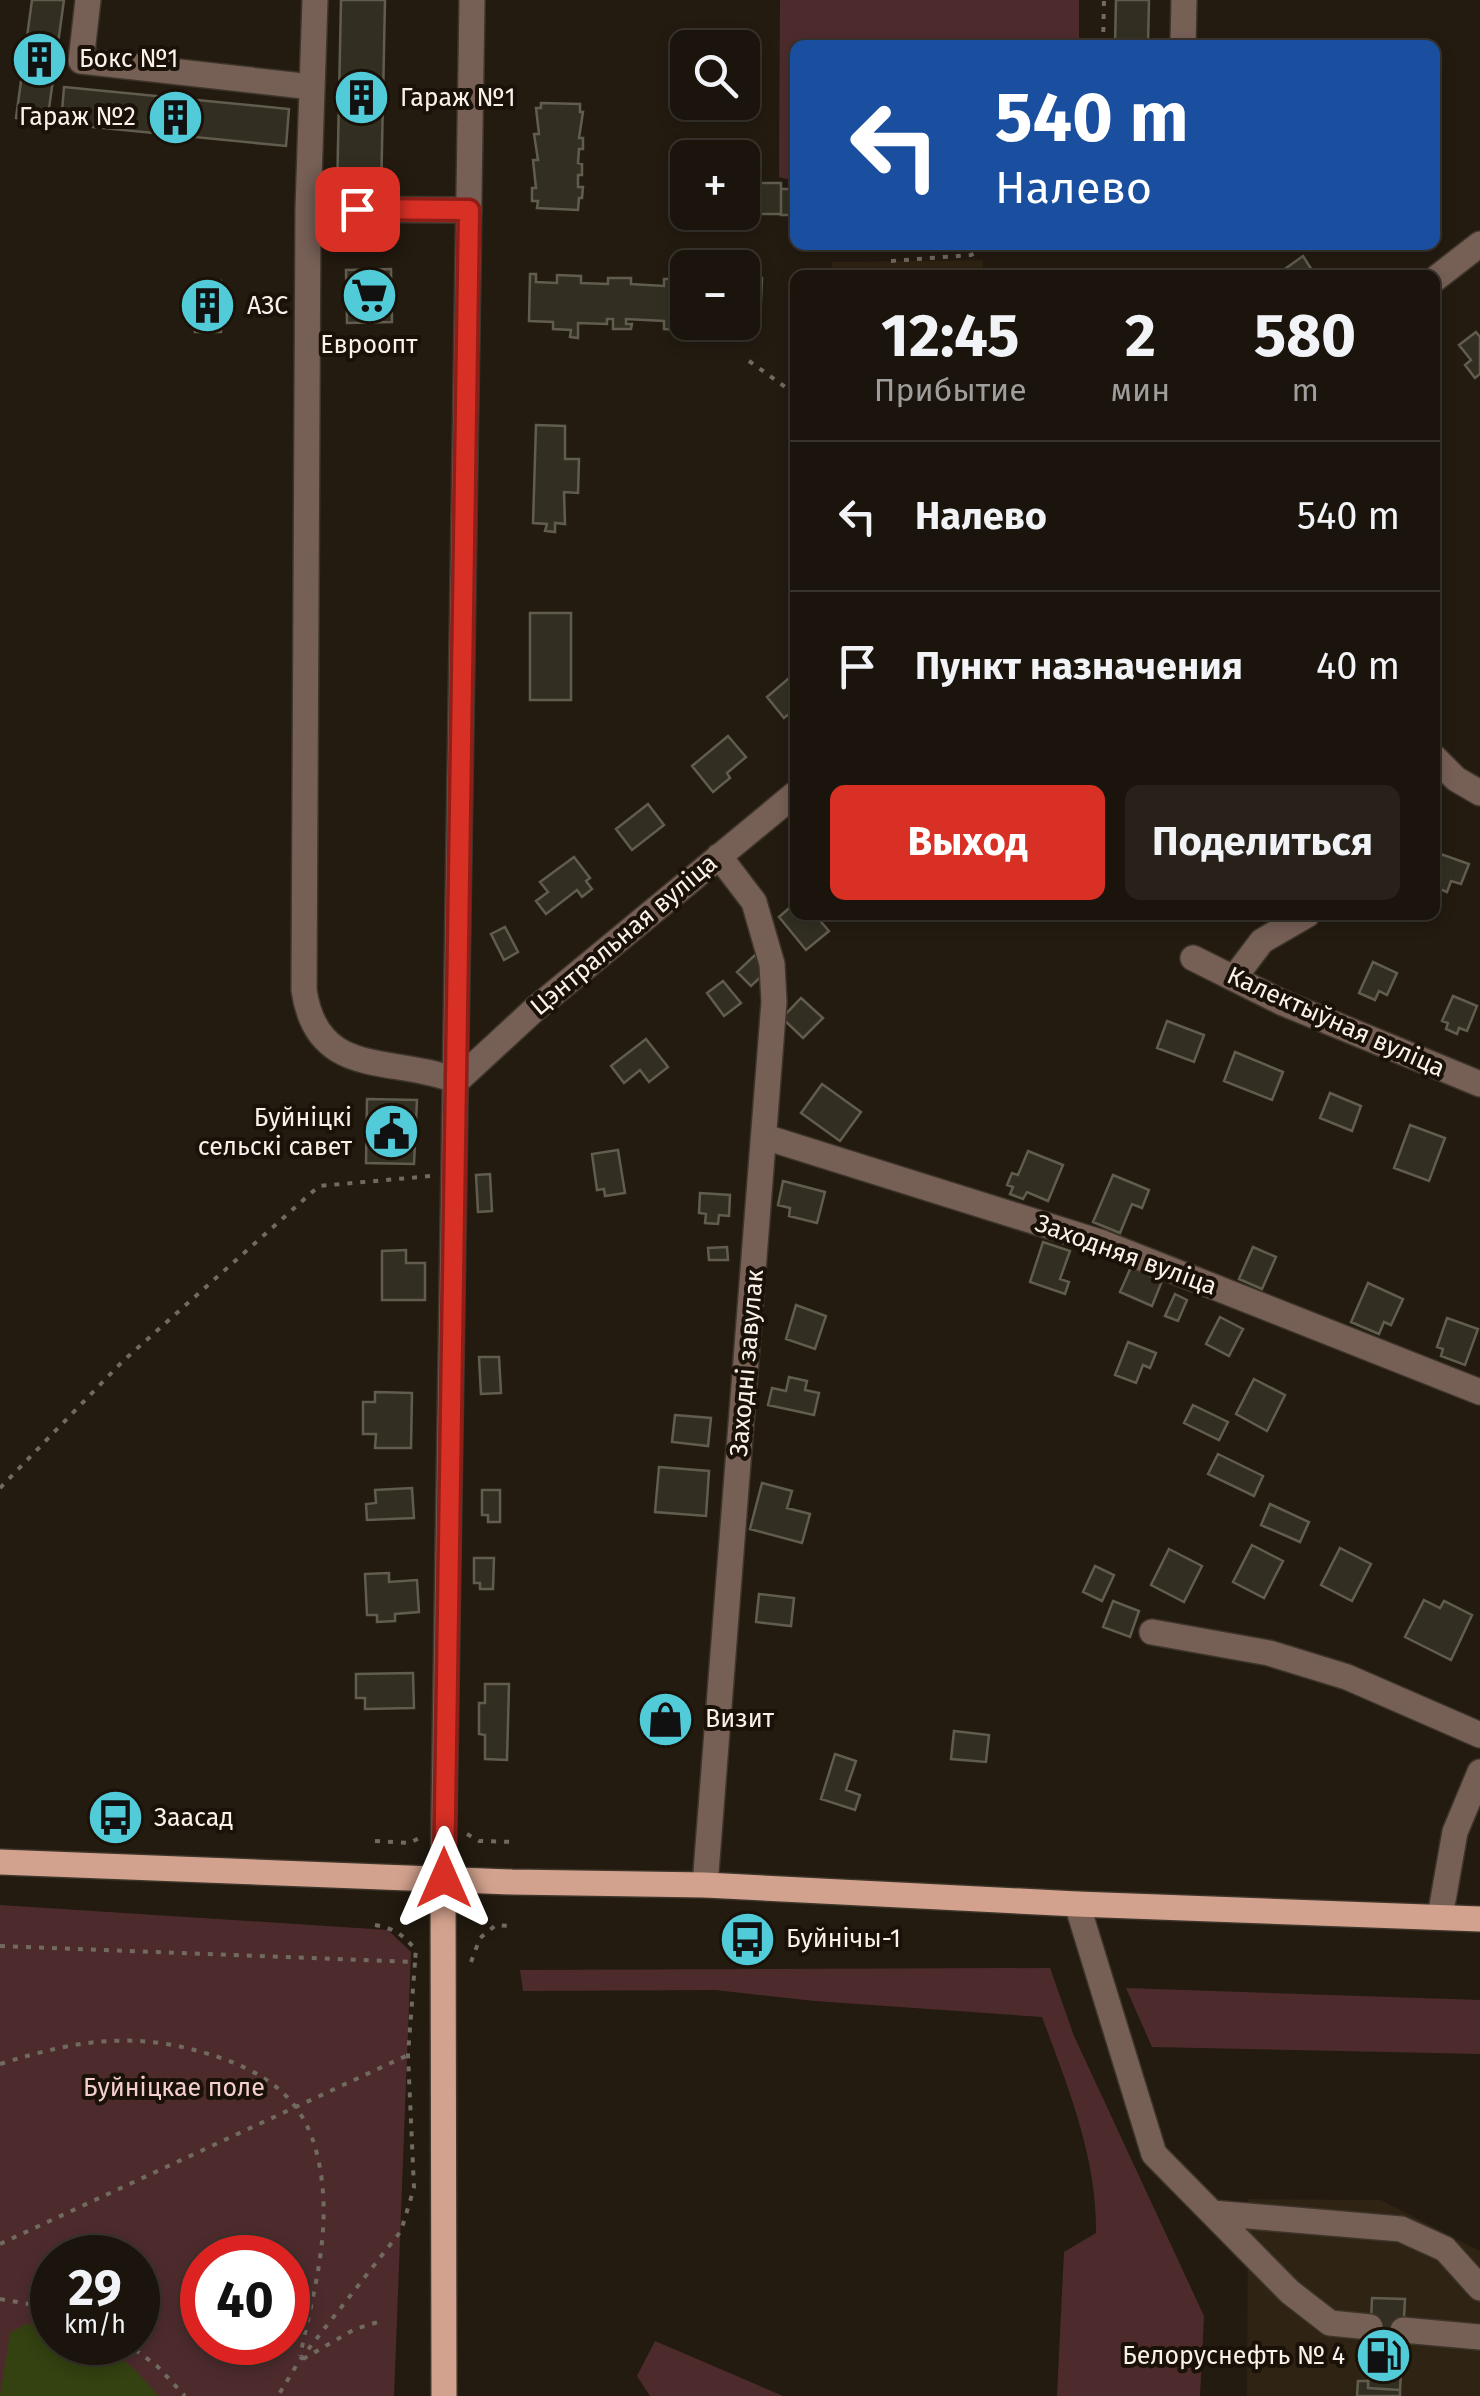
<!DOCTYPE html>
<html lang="ru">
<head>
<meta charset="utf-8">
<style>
	body { margin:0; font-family:"Fira Sans",sans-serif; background:#27211a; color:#f1f3f6; height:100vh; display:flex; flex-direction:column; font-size:38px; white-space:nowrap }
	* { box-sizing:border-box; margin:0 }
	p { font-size:32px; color:#9f9e9d }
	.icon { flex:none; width:55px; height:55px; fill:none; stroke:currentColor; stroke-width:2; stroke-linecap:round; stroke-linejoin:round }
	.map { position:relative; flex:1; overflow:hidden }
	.sheet { position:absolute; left:790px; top:270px; width:650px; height:650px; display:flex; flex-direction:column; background:#1a140c; border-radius:15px; box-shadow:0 5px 15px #0003,0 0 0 2px #38332d }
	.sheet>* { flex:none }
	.banner { position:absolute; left:790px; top:40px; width:650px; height:210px; border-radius:15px; box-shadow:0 5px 15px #0003,0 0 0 2px #38332d; background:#1a4fa0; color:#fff; overflow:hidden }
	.buttons { position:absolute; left:670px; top:30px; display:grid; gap:20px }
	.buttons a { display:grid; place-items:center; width:90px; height:90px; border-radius:15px; background:#1a140c; box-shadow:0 5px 15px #0003,0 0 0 2px #38332d; font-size:50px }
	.speed { position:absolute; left:30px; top:2235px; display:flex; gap:20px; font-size:50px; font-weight:700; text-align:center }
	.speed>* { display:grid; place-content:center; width:130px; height:130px; border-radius:50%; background:#1a140c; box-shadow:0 5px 15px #0003,0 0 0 2px #38332d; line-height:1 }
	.speed small { font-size:25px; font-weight:400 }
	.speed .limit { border:15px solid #d22; background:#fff; color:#111 }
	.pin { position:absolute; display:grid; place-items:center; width:85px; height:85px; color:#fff; margin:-42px; border-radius:20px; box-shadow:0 5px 15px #0006 }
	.me { position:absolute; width:110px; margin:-55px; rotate:0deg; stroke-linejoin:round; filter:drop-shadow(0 0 8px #0008) }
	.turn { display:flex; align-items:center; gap:35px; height:210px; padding:0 40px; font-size:45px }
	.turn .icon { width:130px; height:130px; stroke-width:2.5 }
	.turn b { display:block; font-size:70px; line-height:85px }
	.eta { display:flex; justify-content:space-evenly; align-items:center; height:170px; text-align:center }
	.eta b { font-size:60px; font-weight:700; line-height:70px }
	.button { display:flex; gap:20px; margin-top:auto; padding:20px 40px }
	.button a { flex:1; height:115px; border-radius:15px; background:#d93025; color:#fff; font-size:40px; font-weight:700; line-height:115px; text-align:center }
	.button a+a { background:#27211a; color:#f1f3f6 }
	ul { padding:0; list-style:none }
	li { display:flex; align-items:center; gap:30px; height:150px; padding:0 40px; border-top:2px solid #38332d }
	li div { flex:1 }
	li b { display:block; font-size:38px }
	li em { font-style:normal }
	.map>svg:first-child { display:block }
	.built { fill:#2f2313 }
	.green { fill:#4d2b2d; fill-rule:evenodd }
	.water { fill:#334210 }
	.building { fill:#322f22; stroke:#605d4e; stroke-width:2.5 }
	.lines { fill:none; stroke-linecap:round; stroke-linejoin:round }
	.minor-casing { stroke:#3d352a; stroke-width:28 }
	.major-casing { stroke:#3d352a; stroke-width:28 }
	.path { stroke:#716a60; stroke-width:4; stroke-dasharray:5 8; stroke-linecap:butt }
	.minor { stroke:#765f55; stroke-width:25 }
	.major { stroke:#d3a28e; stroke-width:25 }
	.route-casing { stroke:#8d1f18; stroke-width:25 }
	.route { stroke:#d93025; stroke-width:18 }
	.labels { text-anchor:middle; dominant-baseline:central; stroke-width:8; stroke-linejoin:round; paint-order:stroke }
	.poi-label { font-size:25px; fill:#f9f2eb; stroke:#1a1108; text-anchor:start }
	.street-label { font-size:25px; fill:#f9f2eb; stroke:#1a1108 }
	.park-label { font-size:25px; fill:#f5cfd0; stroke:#1a1108 }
</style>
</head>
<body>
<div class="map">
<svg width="1480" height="2396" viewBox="0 0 1480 2396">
	<rect width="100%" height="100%" fill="#231b10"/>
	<!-- built -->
	<path class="built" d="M983 260V275H832V262Z
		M1248 2199 1381 2200 1480 2251V2396H1247Z"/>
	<!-- green -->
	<path class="green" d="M780 0H1079V45H795V181L779 177Z
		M0 1905 388 1930 411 1952 394 2396H0ZM52 2258H138V2342H52ZM202 2258H288V2342H202Z
		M1050 1968 1074 2036 1204 2316 1200 2396H1057L1064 2252 1096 2233C1097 2157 1068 2087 1042 2017L815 2001 715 1990 523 1991 520 1970Z
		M1126 1988 1480 2000V2054L1152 2047Z
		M655 2341 783 2396H650L637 2376Z"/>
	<!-- water -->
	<path class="water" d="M26 2324 52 2327V2342C66 2342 82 2340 94 2344 120 2351 142 2377 159 2396H0L10 2333Z"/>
	<!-- building -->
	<path class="building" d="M32 0H64L47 123 16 118Z
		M341 0H385L381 196 337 195Z
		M1116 0H1149L1148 45H1115Z
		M64 87 289 109 286 146 61 124Z
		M541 103 580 104V112H583L579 138H583V149H579L578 163 582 164V175H578V187H583L582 198H579L578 210 537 208 538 201H532V188H536L533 160H538L534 134H539L536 108H541Z
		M759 183H781V214H760Z
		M781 189H795V215H781Z
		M333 221H358V237L333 236Z
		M1303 256 1315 275H1285L1282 271Z
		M391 269 392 322 347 323 346 270Z
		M530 274H536V282L557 283V275L581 276V283L608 284V278H631V284L664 286V279H686L688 322 717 324 685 323 684 337 679 336V330L664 329V321L626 319V324H632L631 329H613V319H607V324L578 323V338L570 337 571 330 553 329V322L529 321Z
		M756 278H762L760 323H738L740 331 723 330V322H742V286H756Z
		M195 281H221V332H195Z
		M1476 332 1480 337V374L1475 378 1465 365 1471 360 1459 345Z
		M536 425 565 426V459H579L578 493 564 492 565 524 555 523V532L545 531 547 524 533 523Z
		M530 613H571V700H530Z
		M795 673V709L784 718 767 697Z
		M728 736 746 757 727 773 730 778 713 792 692 766Z
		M648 804 664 825 632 850 616 829Z
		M1435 852 1469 864 1461 884 1451 881 1447 892 1435 887Z
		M574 857 590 878 586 881 592 889 582 897 577 890 546 914 536 901 548 892 540 882Z
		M795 903V915H815L829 931 806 950 779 917Z
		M505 927 518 952 504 960 491 934Z
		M755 955 769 969 751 986 737 972Z
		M1373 962 1397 973 1387 995 1379 991 1375 1000 1359 993Z
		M723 981 741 1003 724 1016 707 993Z
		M1453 996 1477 1006 1467 1031 1459 1028 1457 1034 1446 1029 1448 1023 1442 1021Z
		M801 998 823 1018 803 1038 782 1018Z
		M1167 1021 1204 1035 1194 1062 1157 1048Z
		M646 1039 668 1067 649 1082 640 1070 624 1083 611 1066Z
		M1235 1052 1283 1072 1272 1100 1224 1081Z
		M822 1084 861 1112 840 1141 801 1113Z
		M1330 1093 1361 1106 1352 1131 1320 1118Z
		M367 1099 417 1100 414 1164 366 1163Z
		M1410 1125 1445 1138 1429 1181 1394 1168Z
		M618 1150 625 1193 605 1196 604 1189 597 1190 592 1154Z
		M1028 1151 1063 1165 1048 1201 1027 1192 1023 1199 1010 1194 1013 1187 1007 1185 1012 1173 1018 1175Z
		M490 1174 492 1211 478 1212 476 1175Z
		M1113 1175 1149 1190 1142 1208 1132 1204 1120 1233 1093 1222Z
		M783 1181 825 1192 817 1223 789 1216 790 1208 778 1205Z
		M700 1193 730 1195 729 1216 719 1215 718 1224 705 1223 706 1214 699 1213Z
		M1043 1242 1070 1251 1060 1279 1069 1282 1065 1294 1030 1282Z
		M727 1247 728 1260H709L708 1248Z
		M1253 1247 1276 1257 1262 1289 1239 1279Z
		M406 1250V1263H425V1300H382V1251Z
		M1131 1267 1162 1281 1152 1306 1120 1292Z
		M1368 1283 1403 1299 1391 1325 1384 1322 1379 1334 1351 1322Z
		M1175 1294 1187 1300 1178 1321 1165 1316Z
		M796 1305 826 1316 815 1349 786 1339Z
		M1220 1317 1243 1329 1229 1356 1206 1344Z
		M1447 1318 1478 1329 1465 1365 1441 1356 1443 1349 1437 1347Z
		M1128 1342 1156 1353 1150 1368 1143 1365 1136 1383 1115 1375Z
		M479 1357H499L501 1393 481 1394Z
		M789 1377 807 1381 805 1390 819 1393 814 1415 768 1405 772 1388 786 1391Z
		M1254 1379 1285 1395 1267 1431 1236 1414Z
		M375 1392 412 1393 411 1448H375L376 1434H363V1402H375Z
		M1193 1405 1228 1422 1219 1440 1184 1423Z
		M675 1415 711 1418 708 1446 672 1442Z
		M1218 1454 1263 1476 1254 1496 1208 1474Z
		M659 1467 709 1471 706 1516 655 1512Z
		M762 1483 792 1491 787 1508 810 1514 802 1543 750 1529Z
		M412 1488 414 1518 367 1520 366 1504 376 1503 375 1490Z
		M482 1490H500V1522H488V1515H482Z
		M1270 1504 1309 1522 1300 1542 1261 1525Z
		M1252 1545 1283 1561 1264 1598 1233 1582Z
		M1340 1548 1371 1564 1352 1601 1321 1585Z
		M1169 1549 1202 1566 1184 1602 1151 1585Z
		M474 1558H494L493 1589H480V1583H474Z
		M1095 1566 1114 1575 1102 1601 1083 1592Z
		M389 1573V1582L417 1580 419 1612 395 1614V1621L377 1622V1615H367L365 1574Z
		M759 1594 794 1598 791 1626 756 1622Z
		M1424 1600 1440 1608 1444 1601 1472 1615 1451 1660 1405 1637Z
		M1113 1601 1139 1611 1130 1637 1103 1627Z
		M413 1673 414 1708 365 1709V1698H356V1674Z
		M485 1684H509L507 1760 485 1759V1735L479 1734V1703H485Z
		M651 1707 681 1708 680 1730 650 1729Z
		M954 1731 989 1735 986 1762 951 1759Z
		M835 1754 856 1761 846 1790 860 1795 855 1810 821 1799Z
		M1372 2298 1405 2299 1400 2390 1368 2388Z
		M1358 2381H1368V2388L1400 2390V2396H1357Z"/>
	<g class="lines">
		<defs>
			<path id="minor" d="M88 0 81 61 312 87
				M315 0 308 209 304 990C317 1080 392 1055 457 1081
				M1183 45 1184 0
				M308 209 469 210
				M1435 279 1480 244
				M1435 758 1456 779 1480 793
				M1193 958 1283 1003 1480 1084
				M1234 978 1262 941 1307 915
				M457 1081 535 1009 795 794
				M765 1137 1103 1243 1480 1392
				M1152 1632 1269 1653 1347 1677 1480 1735
				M443 1878 472 0
				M705 1885 774 1002 772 964 754 902 719 856
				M1077 1904 1154 2154 1290 2292 1330 2323 1370 2327
				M1440 1917 1455 1832 1480 1772
				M1212 2213 1401 2229 1445 2249 1480 2288
				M1403 2330 1480 2337"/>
			<path id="major" d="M0 1862 512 1882 705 1885 1077 1904 1480 1919
				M443 1878 444 2396"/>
		</defs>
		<!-- minor casing -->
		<use href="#minor" class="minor-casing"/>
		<!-- major casing -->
		<use href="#major" class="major-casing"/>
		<!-- path -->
		<path class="path" d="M1103 45 1104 0
			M891 261 971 255 991 245
			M749 361 795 394
			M0 1488 123 1361 319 1186 431 1176
			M467 1834 479 1841 514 1842
			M375 1841 410 1843 419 1838
			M375 1925C394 1928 403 1935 416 1950L415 1960
			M0 1946 415 1962 408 2055 414 2188 401 2231 299 2361 278 2396
			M471 1962 480 1938 496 1925 511 1926
			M0 2064C83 2038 141 2030 224 2059 286 2082 314 2115 322 2182 329 2241 312 2300 300 2356
			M0 2244 408 2055
			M0 2299 52 2308
			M125 2342 157 2366 185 2396
			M303 2359 355 2329 378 2322"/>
		<!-- minor -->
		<use href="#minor" class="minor"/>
		<!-- major -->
		<use href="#major" class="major"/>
	</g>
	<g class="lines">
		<defs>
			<path id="route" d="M357 209 469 210 444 1878"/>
		</defs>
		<!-- route casing -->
		<use href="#route" class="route-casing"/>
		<!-- route -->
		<use href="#route" class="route"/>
	</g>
	<!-- icons -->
	<defs>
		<symbol id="building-disc" viewBox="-11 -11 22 22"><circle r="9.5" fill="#52cbd9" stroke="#1a1108"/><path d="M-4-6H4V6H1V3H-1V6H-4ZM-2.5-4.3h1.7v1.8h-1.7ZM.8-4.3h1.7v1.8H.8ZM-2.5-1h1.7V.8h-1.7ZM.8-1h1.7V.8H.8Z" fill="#111"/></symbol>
		<symbol id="supermarket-disc" viewBox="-11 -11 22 22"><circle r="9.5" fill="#52cbd9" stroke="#1a1108"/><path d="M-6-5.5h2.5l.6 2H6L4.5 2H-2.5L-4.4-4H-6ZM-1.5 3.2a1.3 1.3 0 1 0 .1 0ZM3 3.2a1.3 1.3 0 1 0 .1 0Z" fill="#111"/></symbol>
		<symbol id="civic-disc" viewBox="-11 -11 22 22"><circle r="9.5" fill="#52cbd9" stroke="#1a1108"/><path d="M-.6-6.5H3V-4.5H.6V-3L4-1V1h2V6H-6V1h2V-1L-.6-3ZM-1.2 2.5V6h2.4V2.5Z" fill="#111"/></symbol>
		<symbol id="shop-disc" viewBox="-11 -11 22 22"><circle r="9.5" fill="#52cbd9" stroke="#1a1108"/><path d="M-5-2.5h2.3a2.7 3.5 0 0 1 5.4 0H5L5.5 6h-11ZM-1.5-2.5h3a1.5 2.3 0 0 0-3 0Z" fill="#111"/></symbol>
		<symbol id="bus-disc" viewBox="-11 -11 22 22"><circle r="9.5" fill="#52cbd9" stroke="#1a1108"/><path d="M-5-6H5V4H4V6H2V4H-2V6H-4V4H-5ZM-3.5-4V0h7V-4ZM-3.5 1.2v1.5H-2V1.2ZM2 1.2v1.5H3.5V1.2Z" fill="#111"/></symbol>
		<symbol id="fuel-disc" viewBox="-11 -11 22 22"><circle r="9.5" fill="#52cbd9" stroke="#1a1108"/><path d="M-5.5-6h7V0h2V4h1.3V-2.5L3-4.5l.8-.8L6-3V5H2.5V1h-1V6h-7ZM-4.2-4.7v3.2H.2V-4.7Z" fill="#111"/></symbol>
	</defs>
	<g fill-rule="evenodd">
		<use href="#building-disc" x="8" y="28" width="63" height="63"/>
		<use href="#building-disc" x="330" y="66" width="63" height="63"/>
		<use href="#building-disc" x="144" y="86" width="63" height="63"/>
		<use href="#supermarket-disc" x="338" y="264" width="63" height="63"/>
		<use href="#building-disc" x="176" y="274" width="63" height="63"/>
		<use href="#civic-disc" x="360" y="1100" width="63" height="63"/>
		<use href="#shop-disc" x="634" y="1688" width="63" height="63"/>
		<use href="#bus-disc" x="84" y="1786" width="63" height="63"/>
		<use href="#bus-disc" x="716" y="1908" width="63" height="63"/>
		<use href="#fuel-disc" x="1352" y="2324" width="63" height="63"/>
	</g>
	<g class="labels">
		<!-- poi labels -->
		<g class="poi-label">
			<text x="79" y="59">Бокс №1</text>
			<text x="400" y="98">Гараж №1</text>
			<text x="136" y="117" text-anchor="end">Гараж №2</text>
			<text x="247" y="306">АЗС</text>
			<text x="369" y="345" text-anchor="middle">Евроопт</text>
			<text x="352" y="1118" text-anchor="end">Буйніцкі<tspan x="352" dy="29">сельскі савет</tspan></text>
			<text x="705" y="1719">Визит</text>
			<text x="154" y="1818">Заасад</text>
			<text x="786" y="1939">Буйнічы-1</text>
			<text x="1345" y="2356" text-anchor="end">Белоруснефть № 4</text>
		</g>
		<!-- street labels -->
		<g class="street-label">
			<text transform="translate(624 935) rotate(-40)">Цэнтральная вуліца</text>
			<text transform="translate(1336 1022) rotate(24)">Калектыўная вуліца</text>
			<text transform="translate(1126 1255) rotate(20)">Заходняя вуліца</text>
			<text transform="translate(747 1363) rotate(-85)">Заходні завулак</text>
		</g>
		<!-- park labels -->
		<g class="park-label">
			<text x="174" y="2088">Буйніцкае поле</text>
		</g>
	</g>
</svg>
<div class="buttons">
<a><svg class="icon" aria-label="search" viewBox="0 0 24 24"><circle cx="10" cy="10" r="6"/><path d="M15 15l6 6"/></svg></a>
<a>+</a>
<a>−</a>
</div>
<div class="speed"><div>29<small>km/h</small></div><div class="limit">40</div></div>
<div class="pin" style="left:357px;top:209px;background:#d93025"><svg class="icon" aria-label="arrive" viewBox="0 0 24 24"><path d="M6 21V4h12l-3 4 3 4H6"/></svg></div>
<svg class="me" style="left:444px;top:1878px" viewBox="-20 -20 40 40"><path d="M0-17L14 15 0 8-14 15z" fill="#d93025" stroke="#fff" stroke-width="4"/></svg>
<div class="banner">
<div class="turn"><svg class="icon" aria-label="left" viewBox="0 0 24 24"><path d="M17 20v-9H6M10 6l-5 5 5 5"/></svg><div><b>540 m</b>Налево</div></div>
</div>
<section class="sheet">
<div class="eta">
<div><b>12:45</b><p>Прибытие</p></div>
<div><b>2</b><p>мин</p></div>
<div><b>580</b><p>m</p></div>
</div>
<ul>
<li><svg class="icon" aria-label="left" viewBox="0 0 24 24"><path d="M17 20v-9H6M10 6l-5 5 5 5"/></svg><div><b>Налево</b></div><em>540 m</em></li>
<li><svg class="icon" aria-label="arrive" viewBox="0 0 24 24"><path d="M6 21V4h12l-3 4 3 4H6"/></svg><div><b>Пункт назначения</b></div><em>40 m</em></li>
</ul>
<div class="button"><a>Выход</a><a>Поделиться</a></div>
</section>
</div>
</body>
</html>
